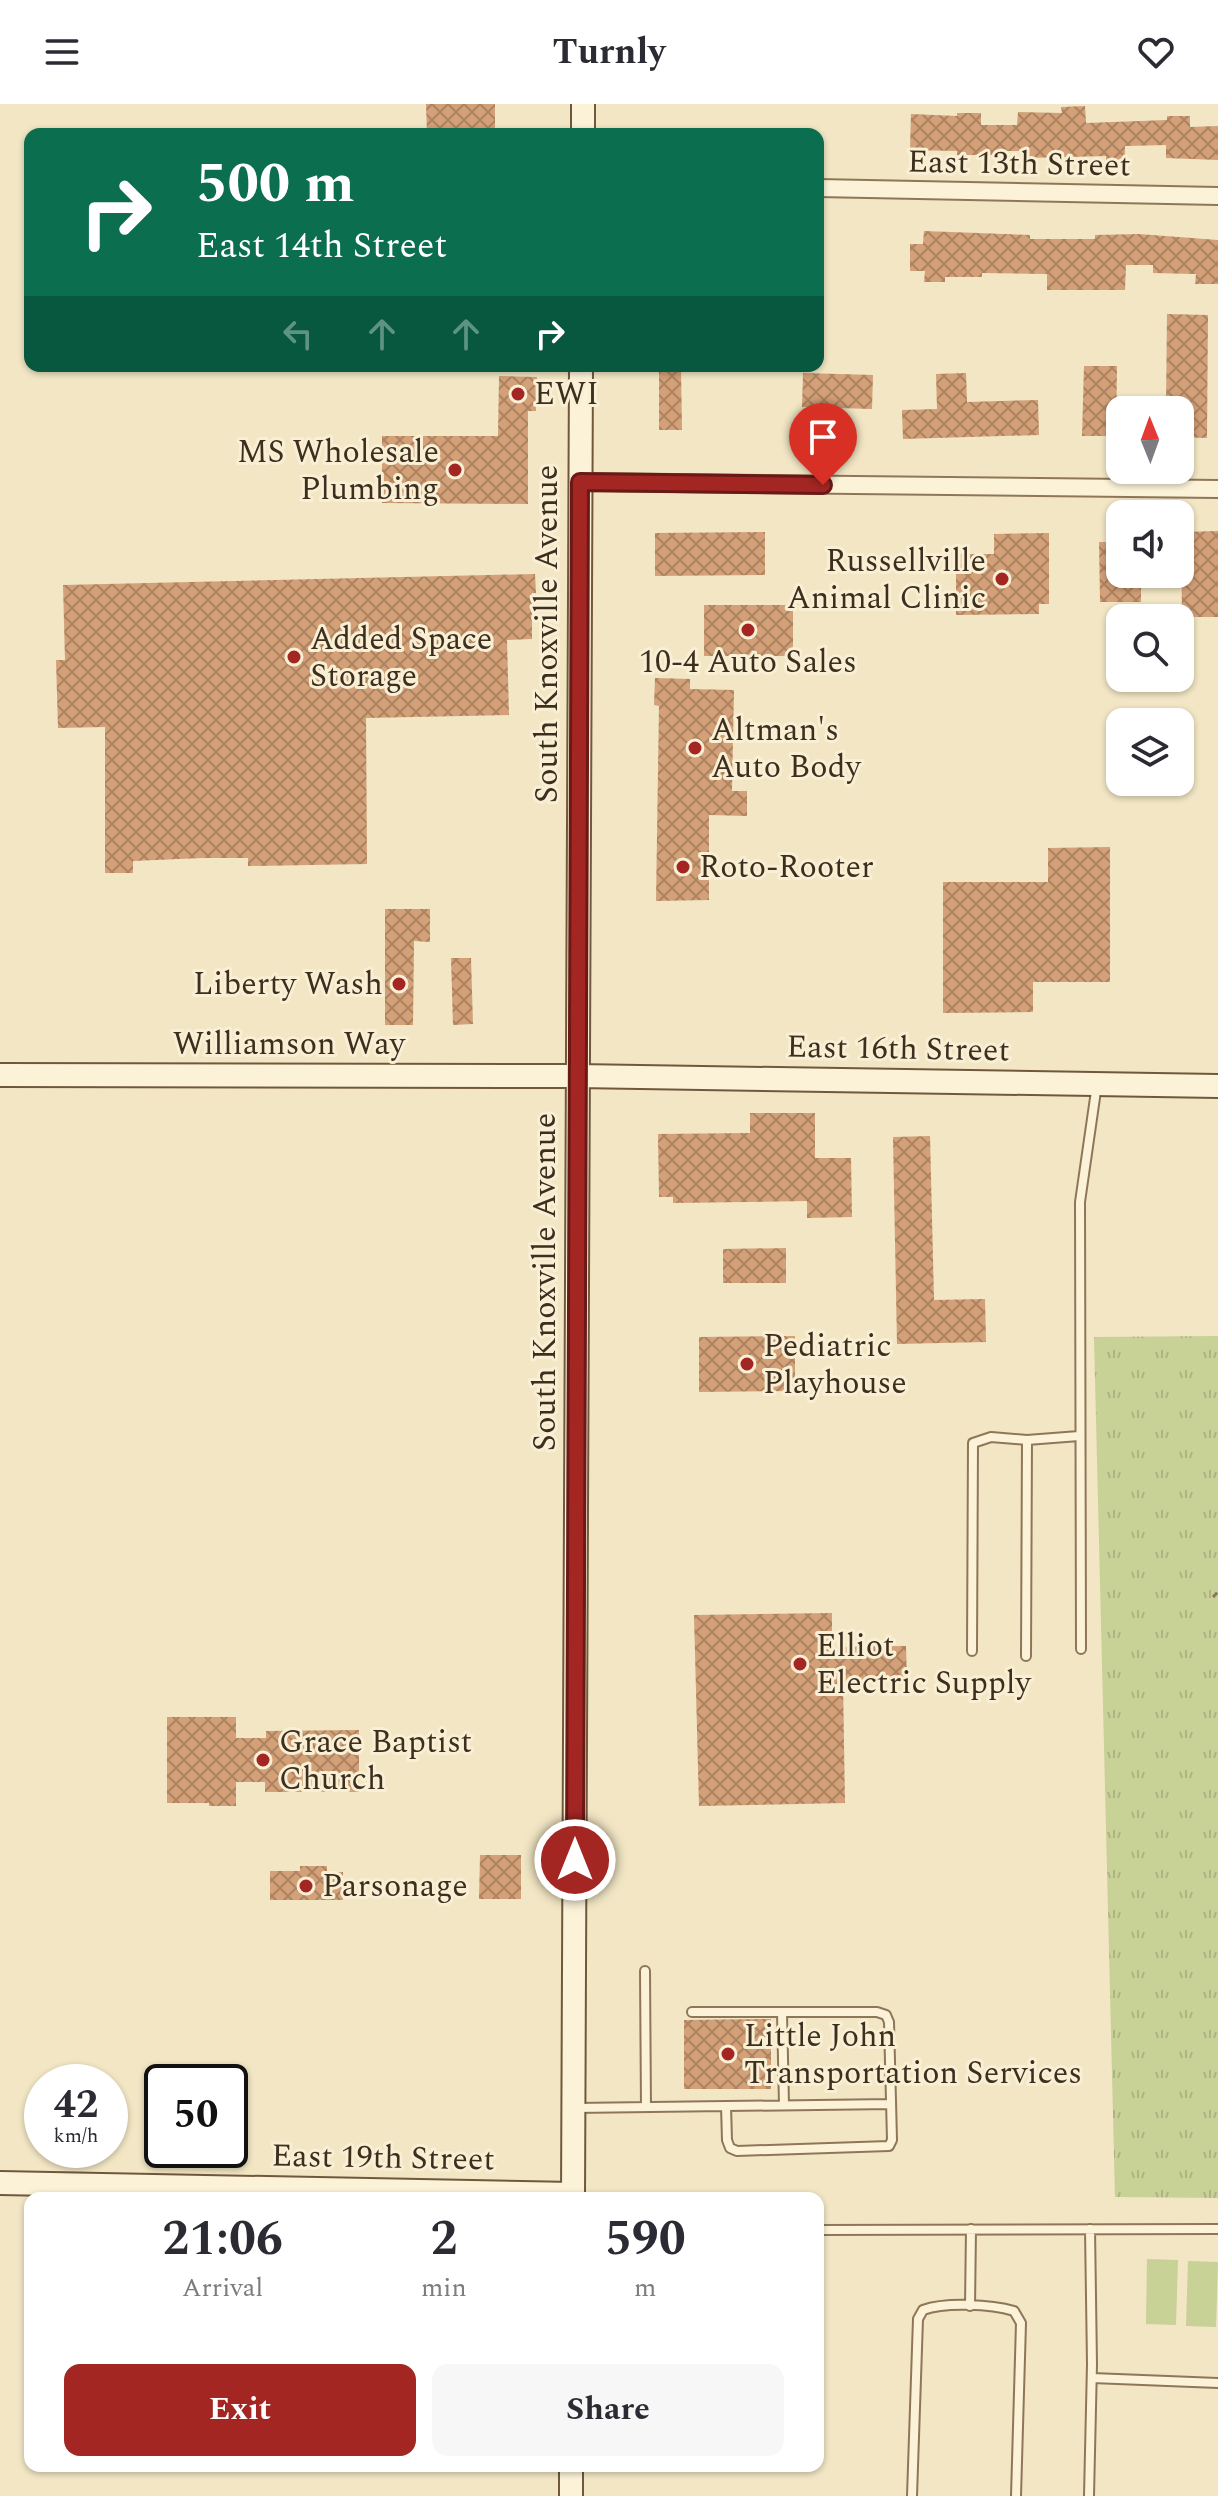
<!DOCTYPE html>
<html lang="en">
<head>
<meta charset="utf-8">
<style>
	body { margin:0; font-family:Spectral,serif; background:#f7f7f7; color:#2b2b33; height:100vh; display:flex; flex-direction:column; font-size:30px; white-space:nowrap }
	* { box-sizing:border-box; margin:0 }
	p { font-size:26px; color:#7c7c81 }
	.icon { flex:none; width:44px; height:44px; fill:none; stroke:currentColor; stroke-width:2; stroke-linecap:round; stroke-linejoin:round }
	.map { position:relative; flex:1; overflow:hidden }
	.details { position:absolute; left:24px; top:2088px; width:800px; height:280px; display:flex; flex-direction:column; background:#fff; border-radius:16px; box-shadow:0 2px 6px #0004 }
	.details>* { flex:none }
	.banner { position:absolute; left:24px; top:24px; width:800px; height:244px; border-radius:16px; box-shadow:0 2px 6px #0004; background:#0b6e4f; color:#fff; overflow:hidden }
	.needle { width:52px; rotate:359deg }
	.buttons { position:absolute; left:1106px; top:292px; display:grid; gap:16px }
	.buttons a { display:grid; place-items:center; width:88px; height:88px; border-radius:16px; background:#fff; box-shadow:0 2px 6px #0004; font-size:40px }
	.speed { position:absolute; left:24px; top:1960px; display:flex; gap:16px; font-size:40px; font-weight:700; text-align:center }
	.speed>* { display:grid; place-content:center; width:104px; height:104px; border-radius:50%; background:#fff; box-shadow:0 2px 6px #0004; line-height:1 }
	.speed small { font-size:20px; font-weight:400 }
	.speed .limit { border:4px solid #111; border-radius:12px; background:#fff; color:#111 }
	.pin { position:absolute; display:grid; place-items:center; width:68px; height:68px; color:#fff; margin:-82px -34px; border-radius:50% 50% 50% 0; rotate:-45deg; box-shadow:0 0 8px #0007 }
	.pin .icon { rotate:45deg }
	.me { position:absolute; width:88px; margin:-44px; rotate:0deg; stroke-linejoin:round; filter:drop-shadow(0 0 6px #0008) }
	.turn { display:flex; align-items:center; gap:28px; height:168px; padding:0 40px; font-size:36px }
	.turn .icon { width:104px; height:104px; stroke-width:2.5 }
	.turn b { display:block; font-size:56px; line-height:68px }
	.lanes { display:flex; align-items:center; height:76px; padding:0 40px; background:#0003; justify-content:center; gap:40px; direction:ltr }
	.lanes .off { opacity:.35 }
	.eta { display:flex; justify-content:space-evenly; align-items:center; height:136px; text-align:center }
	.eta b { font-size:48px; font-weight:700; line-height:56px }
	.button { display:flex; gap:16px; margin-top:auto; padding:16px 40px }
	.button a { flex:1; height:92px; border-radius:16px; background:#a32623; color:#fff; font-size:32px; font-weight:700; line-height:92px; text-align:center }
	.button a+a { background:#f7f7f7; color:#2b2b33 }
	header { display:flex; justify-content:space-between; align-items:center; height:104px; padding:0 40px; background:#fff; font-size:36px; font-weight:700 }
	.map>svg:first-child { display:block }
	.grass { fill:#c8d196 }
	.park { fill:url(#park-tufts) }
	.building { fill:url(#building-cross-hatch) }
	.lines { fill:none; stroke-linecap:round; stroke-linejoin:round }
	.lane-casing { stroke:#8e7758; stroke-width:12 }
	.street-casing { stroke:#8e7758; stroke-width:20 }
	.secondary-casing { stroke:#70583c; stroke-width:26 }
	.path { stroke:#8e7758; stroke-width:3; stroke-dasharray:6 4; stroke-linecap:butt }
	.lane { stroke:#fbf2d8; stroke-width:8 }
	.street { stroke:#fbf2d8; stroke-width:16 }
	.secondary { stroke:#fbf2d8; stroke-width:22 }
	.route-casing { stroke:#6a1917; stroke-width:20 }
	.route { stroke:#a32623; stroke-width:14 }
	.poi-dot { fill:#a32623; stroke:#f8efd4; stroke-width:3 }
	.labels { text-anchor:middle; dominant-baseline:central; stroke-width:6; stroke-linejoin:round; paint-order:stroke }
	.street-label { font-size:32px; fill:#3d2e1e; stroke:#f8efd4 }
	.poi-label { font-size:32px; fill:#3d2e1e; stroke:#f8efd4; text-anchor:start }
</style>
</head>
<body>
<header><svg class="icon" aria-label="menu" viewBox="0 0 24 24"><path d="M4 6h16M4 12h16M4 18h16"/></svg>Turnly<svg class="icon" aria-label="heart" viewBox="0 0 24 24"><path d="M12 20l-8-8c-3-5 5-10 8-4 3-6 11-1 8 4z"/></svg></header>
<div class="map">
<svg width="1218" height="2392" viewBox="0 0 1218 2392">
	<defs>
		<pattern id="park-tufts" width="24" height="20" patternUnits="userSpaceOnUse" patternTransform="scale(2)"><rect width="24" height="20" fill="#c8d196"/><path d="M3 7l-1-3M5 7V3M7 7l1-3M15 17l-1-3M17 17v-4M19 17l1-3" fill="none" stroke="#adb481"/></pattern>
		<pattern id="building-cross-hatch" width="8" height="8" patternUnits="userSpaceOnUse" patternTransform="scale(2)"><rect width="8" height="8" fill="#d3a077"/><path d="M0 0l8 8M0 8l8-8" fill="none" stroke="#ac8361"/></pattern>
	</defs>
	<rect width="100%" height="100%" fill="#f2e6c4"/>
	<!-- grass -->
	<path class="grass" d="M1147 2155 1178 2156 1176 2221 1146 2220Z
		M1188 2157 1218 2158 1216 2223 1186 2222Z"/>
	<!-- park -->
	<path class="park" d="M1218 1232V2094L1115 2093 1094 1233Z"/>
	<!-- building -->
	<path class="building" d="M426 0H495V30H427Z
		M1085 2 1086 19 1167 16V12H1190V23L1218 22V56L1166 54V41L1125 42V57H1106V52L1027 54 1026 47H997V51H957V47L910 46 911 10 957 12V9H981V21H1017L1018 8 1062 9 1061 3Z
		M924 127 1030 131V135H1095V131L1139 130 1218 136V180H1195L1196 170 1153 169V161H1126L1125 186H1047V170L982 169V173H945V178H924L925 167H910V140H923Z
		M1167 210 1208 211 1207 334 1180 333V306H1166Z
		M1084 262H1117L1116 332H1082Z
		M659 266H681L682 326H659Z
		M803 269 873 271 872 305 802 303Z
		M966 269 967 298 1038 296 1039 331 903 335 902 306 937 305 936 270Z
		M499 272 537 273 536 307H528V400L382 399V332H498Z
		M1218 427V513H1182L1181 428Z
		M765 428V471L655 472V429Z
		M1049 429V500H1039V510L956 511V450H994V430Z
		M1099 438H1120V470H1141V498H1100Z
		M535 470 536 489H532V535L507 536 509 611 366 614 367 760 248 762V754H202L133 757V769H105V623L58 624 56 556H65L63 481Z
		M704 501H793V552H704Z
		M655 574 690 575V585L734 586 732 687H747V712L709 711V796L656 797 659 602 654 601Z
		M1110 743V878H1033V908L943 909V778H1048V744Z
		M385 805H430V838L414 837 413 921H385Z
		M451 854H471L473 920 453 921Z
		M750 1009H815V1054H851L852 1113 807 1114V1097L673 1099V1093H659L658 1030 750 1029Z
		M930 1032 934 1196 985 1195 986 1238 897 1240 893 1033Z
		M786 1144V1179H723V1145Z
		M795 1232V1287L699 1288V1233Z
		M832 1509V1543L906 1542 907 1577 843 1578 845 1699 699 1702 694 1511Z
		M167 1613H236V1634H266V1627L359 1626V1688H265V1678H236V1702H209V1699H167Z
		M480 1751H521V1795H479Z
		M300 1762H327V1768H343V1796H270V1767H300Z
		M771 1915V1985H684V1916Z"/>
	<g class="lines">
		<defs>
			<path id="lane" d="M1081 1545 1080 1098 1097 980
				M972 1547 973 1339 991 1333 1027 1336 1079 1332
				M1026 1552 1027 1336
				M645 1867 646 2003
				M692 1908H877L886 1911 889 1918 892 2036 889 2042 737 2047 730 2044 727 2036 726 2002
				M782 1908 784 2001
				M575 2004 891 2000
				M818 2126 1218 2125
				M970 2202 971 2125
				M1092 2274 1218 2279
				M912 2392 918 2215 923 2206C945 2198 991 2200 1014 2207L1021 2219 1016 2392
				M1089 2392 1092 2260 1090 2125"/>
			<path id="street" d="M818 84 1218 92
				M580 378 1218 385"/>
			<path id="secondary" d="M583 30V0
				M0 971 578 972 1218 982
				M0 2079 573 2090
				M573 2094 581 262
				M571 2392V2362"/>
		</defs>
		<!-- lane casing -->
		<use href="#lane" class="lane-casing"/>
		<!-- street casing -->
		<use href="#street" class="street-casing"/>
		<!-- secondary casing -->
		<use href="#secondary" class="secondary-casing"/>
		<!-- path -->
		<path class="path" d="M1213 1493 1218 1488"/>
		<!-- lane -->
		<use href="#lane" class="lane"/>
		<!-- street -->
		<use href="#street" class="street"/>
		<!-- secondary -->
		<use href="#secondary" class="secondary"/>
	</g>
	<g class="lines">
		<defs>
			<path id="route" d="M575 1756 580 378 823 381"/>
		</defs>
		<!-- route casing -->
		<use href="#route" class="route-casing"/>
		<!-- route -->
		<use href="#route" class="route"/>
	</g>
	<!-- markers -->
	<g class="poi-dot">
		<circle cx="518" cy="290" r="8"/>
		<circle cx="455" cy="366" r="8"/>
		<circle cx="1002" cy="475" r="8"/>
		<circle cx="748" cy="526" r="8"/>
		<circle cx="294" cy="553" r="8"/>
		<circle cx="695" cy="644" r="8"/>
		<circle cx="683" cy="763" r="8"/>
		<circle cx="399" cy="880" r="8"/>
		<circle cx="747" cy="1260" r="8"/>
		<circle cx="800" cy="1560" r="8"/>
		<circle cx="263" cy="1656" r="8"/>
		<circle cx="306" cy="1782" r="8"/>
		<circle cx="728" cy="1950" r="8"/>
	</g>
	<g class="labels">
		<!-- street labels -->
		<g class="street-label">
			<text transform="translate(1019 60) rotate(1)">East 13th Street</text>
			<text transform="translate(547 530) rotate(-90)">South Knoxville Avenue</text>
			<text x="289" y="940">Williamson Way</text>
			<text transform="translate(898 945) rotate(1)">East 16th Street</text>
			<text transform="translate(545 1178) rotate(-90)">South Knoxville Avenue</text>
			<text transform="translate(383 2054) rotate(1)">East 19th Street</text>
		</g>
		<!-- poi labels -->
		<g class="poi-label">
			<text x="534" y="290">EWI</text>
			<text x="439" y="348" text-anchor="end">MS Wholesale<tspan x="439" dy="37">Plumbing</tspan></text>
			<text x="986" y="457" text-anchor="end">Russellville<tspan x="986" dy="37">Animal Clinic</tspan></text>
			<text x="310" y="535">Added Space<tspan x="310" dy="37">Storage</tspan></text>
			<text x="748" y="558" text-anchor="middle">10-4 Auto Sales</text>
			<text x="711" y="626">Altman's<tspan x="711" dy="37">Auto Body</tspan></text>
			<text x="699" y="763">Roto-Rooter</text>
			<text x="383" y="880" text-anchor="end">Liberty Wash</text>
			<text x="763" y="1242">Pediatric<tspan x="763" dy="37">Playhouse</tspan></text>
			<text x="816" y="1542">Elliot<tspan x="816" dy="37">Electric Supply</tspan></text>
			<text x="279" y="1638">Grace Baptist<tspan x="279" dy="37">Church</tspan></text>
			<text x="322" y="1782">Parsonage</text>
			<text x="744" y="1932">Little John<tspan x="744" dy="37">Transportation Services</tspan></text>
		</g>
	</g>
</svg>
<div class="buttons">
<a><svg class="needle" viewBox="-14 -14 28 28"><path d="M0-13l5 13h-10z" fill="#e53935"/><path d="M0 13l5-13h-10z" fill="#7c7c81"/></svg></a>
<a><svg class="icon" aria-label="sound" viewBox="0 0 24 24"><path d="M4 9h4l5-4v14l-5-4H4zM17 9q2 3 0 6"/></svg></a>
<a><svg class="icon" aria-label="search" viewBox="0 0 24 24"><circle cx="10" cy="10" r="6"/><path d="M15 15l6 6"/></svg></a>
<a><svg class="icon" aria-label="layers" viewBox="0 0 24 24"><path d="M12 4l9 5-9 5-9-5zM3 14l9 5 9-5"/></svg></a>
</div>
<div class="speed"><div>42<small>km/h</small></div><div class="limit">50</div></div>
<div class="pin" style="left:823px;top:381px;background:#d93025"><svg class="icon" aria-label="arrive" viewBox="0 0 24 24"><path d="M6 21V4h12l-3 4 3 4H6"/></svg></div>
<svg class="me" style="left:575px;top:1756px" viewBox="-20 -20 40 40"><circle r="17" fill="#a32623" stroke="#fff" stroke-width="3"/><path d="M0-11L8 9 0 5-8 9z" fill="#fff"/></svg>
<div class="banner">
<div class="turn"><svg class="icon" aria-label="right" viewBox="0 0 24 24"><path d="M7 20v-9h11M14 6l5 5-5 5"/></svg><div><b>500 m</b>East 14th Street</div></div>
<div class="lanes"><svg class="icon off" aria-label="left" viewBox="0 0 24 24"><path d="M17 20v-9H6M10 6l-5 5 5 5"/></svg><svg class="icon off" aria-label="ahead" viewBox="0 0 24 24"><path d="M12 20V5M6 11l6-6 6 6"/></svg><svg class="icon off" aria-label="ahead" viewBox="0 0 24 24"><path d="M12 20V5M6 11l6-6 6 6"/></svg><svg class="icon" aria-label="right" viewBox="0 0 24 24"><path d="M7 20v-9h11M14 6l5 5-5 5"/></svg></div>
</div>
<section class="details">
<div class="eta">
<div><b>21:06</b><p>Arrival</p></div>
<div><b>2</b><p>min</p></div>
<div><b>590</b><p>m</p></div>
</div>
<div class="button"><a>Exit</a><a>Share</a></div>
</section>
</div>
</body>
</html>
